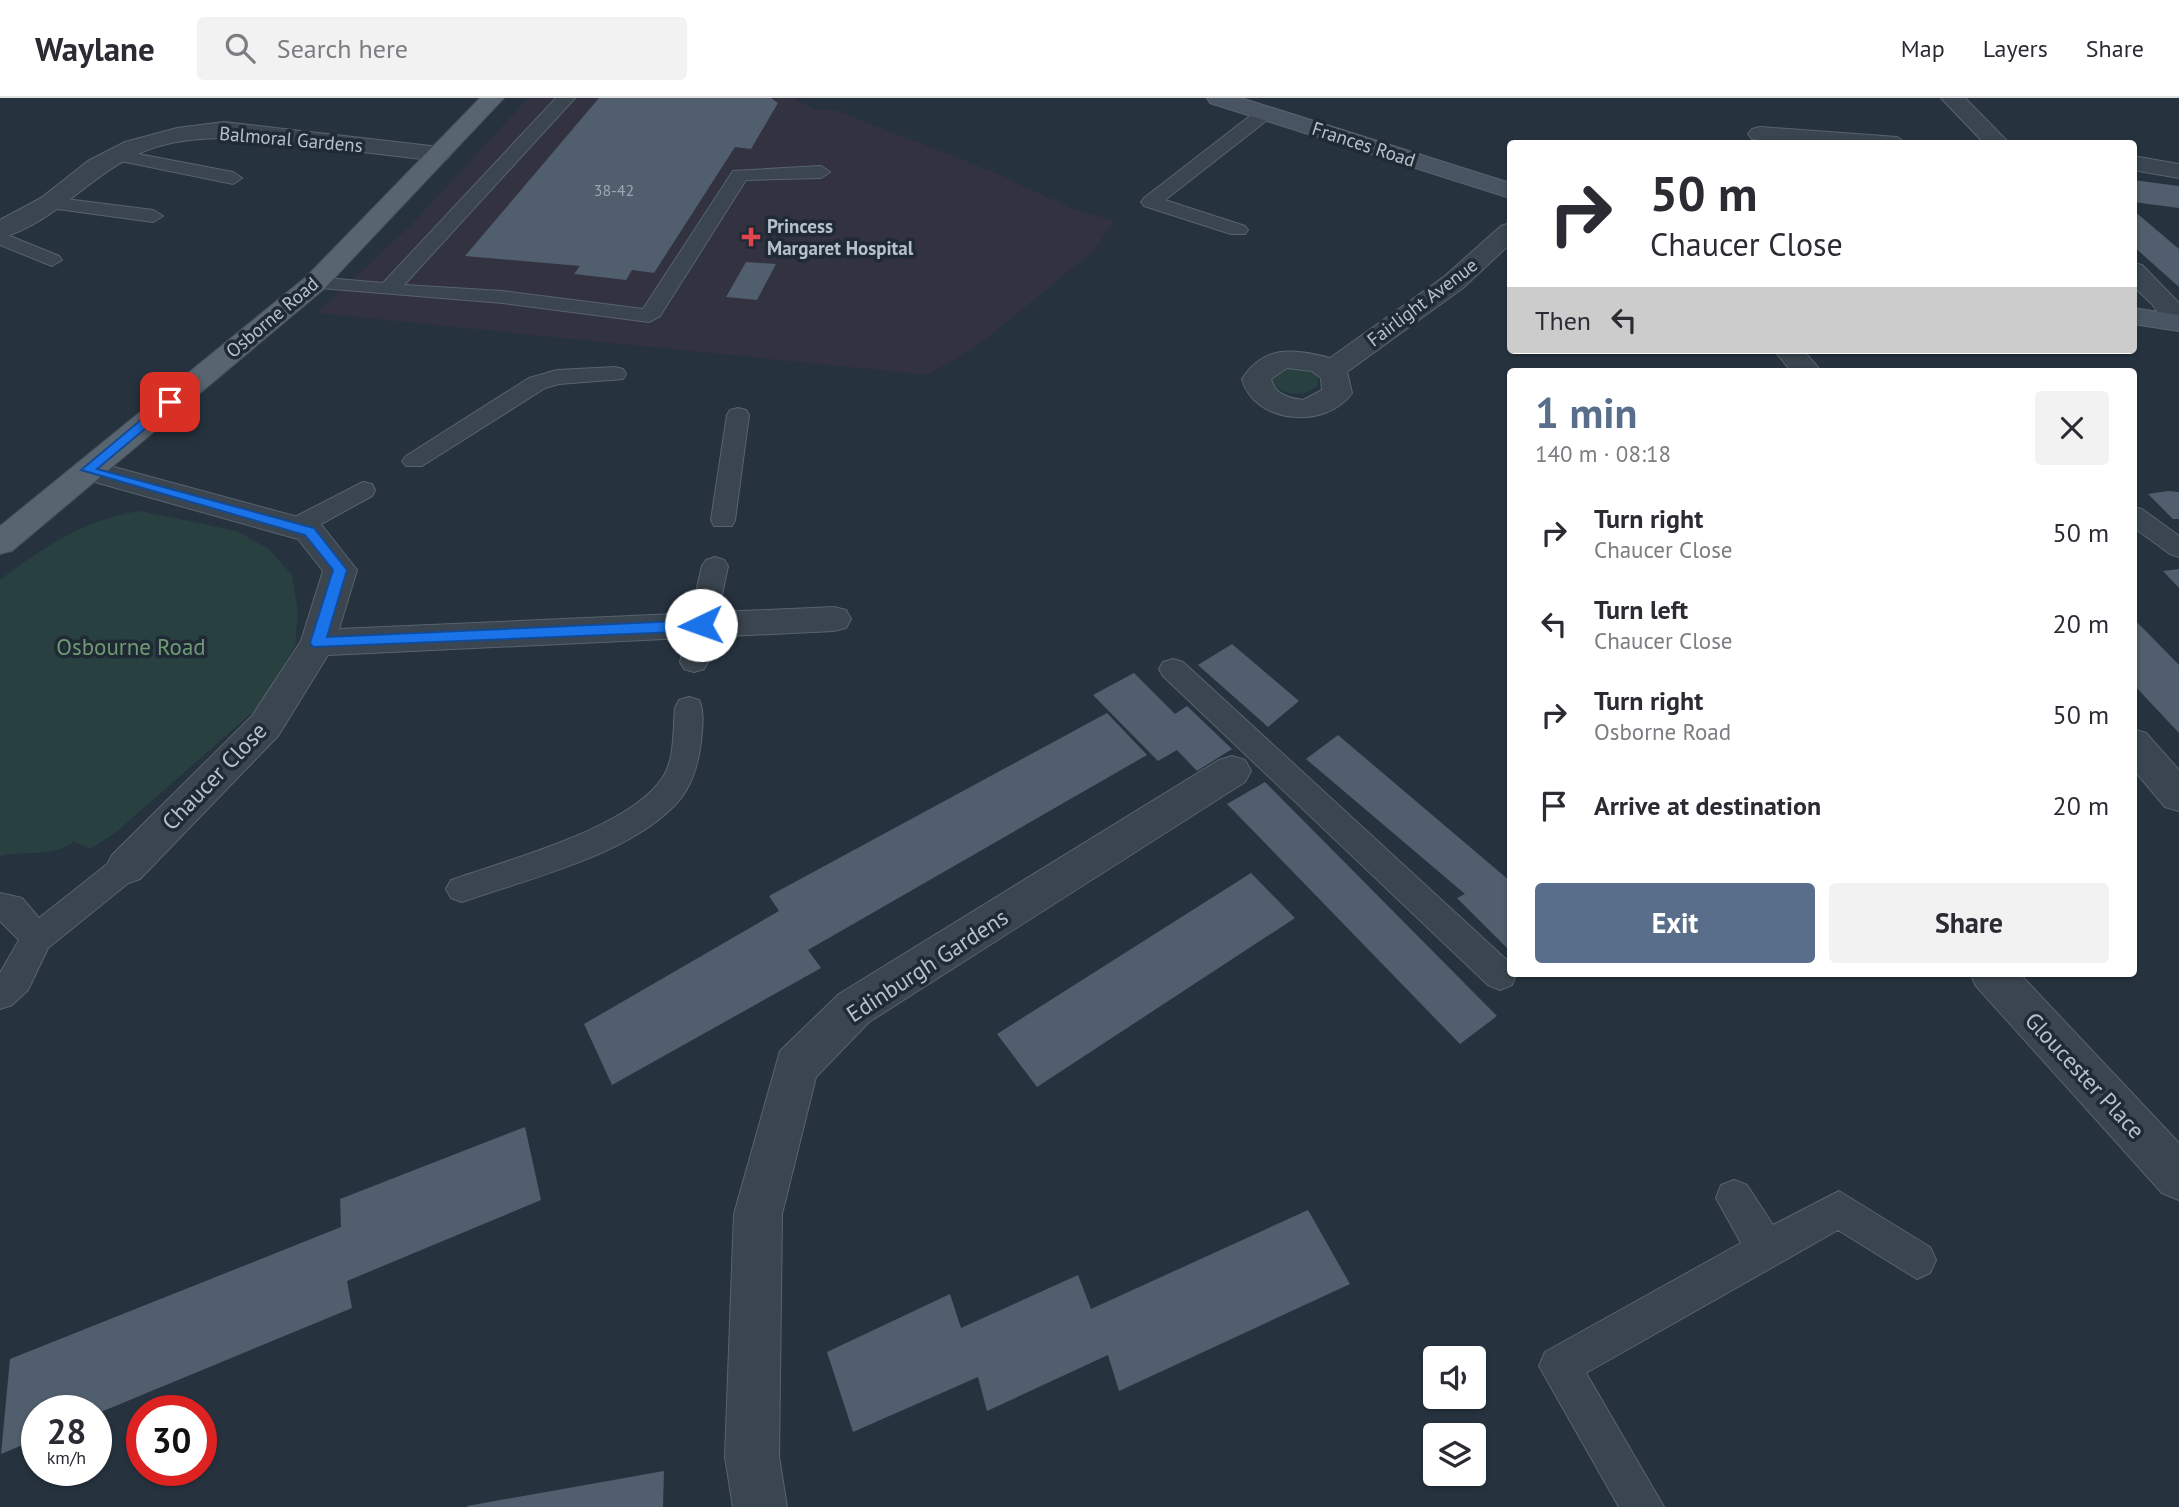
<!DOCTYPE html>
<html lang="en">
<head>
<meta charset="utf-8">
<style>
	body { margin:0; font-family:"PT Sans",sans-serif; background:#f2f2f3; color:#2b2b33; height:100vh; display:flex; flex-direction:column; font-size:26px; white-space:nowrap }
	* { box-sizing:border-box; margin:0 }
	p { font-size:23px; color:#7c7c81 }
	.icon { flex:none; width:38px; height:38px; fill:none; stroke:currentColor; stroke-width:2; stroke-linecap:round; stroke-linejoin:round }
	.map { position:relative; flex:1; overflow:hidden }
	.panel { position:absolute; left:1507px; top:270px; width:630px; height:609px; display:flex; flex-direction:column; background:#fff; border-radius:7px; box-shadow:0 2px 5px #0004 }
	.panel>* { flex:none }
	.hud { position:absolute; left:1507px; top:42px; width:630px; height:214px; border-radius:7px; box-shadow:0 2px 5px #0004; background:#fff; color:#2b2b33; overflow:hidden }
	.fabs { position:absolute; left:1423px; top:1248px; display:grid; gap:14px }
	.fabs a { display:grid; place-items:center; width:63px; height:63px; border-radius:7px; background:#fff; box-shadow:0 2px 5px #0004; font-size:35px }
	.speed { position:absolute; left:21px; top:1297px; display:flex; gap:14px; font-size:35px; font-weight:700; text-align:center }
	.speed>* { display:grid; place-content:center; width:91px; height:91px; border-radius:50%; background:#fff; box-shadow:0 2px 5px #0004; line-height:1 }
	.speed small { font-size:18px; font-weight:400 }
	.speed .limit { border:10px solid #d22; background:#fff; color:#111 }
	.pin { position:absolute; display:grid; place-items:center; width:60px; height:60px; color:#fff; margin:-30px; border-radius:14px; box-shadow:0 4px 10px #0006 }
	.me { position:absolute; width:77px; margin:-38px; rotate:267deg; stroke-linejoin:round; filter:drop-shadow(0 0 5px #0008) }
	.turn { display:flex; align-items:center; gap:24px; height:147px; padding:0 28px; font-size:32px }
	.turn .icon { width:91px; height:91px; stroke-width:2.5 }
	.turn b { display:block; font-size:49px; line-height:60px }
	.then { display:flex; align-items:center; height:66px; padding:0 28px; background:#0003; gap:14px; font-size:26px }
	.round { display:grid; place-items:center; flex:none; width:74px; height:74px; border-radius:7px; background:#f2f2f3 }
	.head { display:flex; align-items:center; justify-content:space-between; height:119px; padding:0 28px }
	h1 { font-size:42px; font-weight:800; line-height:52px; color:#586e8a }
	.button { display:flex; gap:14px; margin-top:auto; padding:14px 28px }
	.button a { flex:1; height:80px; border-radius:7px; background:#586e8a; color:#fff; font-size:28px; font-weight:800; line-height:80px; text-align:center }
	.button a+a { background:#f2f2f3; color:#2b2b33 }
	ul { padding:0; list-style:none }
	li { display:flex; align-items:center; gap:21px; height:91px; padding:0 28px }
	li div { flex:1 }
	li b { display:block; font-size:26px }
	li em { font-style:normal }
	header { display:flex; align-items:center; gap:42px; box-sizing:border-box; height:98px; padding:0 35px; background:#fff; border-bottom:2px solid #e1e1e2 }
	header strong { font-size:33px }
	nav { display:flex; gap:38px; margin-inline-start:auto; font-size:24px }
	.search { width:490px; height:63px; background:#f2f2f3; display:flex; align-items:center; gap:18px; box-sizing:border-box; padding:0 24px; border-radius:7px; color:#7c7c81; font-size:26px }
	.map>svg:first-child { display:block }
	.medical { fill:#323240 }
	.green { fill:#284040 }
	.building { fill:#515e6d }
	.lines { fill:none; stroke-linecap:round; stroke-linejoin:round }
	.service-casing { stroke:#58636d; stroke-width:2 }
	.minor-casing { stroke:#58636d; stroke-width:2 }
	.secondary-casing { stroke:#58636d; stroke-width:2 }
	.primary-casing { stroke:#434e58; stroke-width:2 }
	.service { fill:#3a454f; fill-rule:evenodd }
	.minor { fill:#3a454f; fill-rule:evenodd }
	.secondary { fill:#485462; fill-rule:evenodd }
	.primary { fill:#58646f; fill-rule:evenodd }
	.route { fill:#1a73e8; stroke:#114b97; stroke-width:2 }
	.health-dot { fill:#e0444e; stroke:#1f2a34; stroke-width:2.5 }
	.labels { text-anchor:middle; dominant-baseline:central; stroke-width:7; stroke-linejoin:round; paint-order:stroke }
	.far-number-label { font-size:16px; fill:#9da8b3 }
	.far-street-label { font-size:19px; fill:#b6c0ca; stroke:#1f2a34 }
	.far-poi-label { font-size:19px; font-weight:bold; fill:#b6c0ca; stroke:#1f2a34; text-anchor:start }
	.park-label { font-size:23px; fill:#6e9a74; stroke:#1f2a34 }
	.street-label { font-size:23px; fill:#b6c0ca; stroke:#1f2a34 }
</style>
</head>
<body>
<header>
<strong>Waylane</strong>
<div class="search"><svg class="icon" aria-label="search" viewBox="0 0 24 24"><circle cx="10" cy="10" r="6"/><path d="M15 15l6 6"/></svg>Search here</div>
<nav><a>Map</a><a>Layers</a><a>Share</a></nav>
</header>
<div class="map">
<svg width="2179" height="1409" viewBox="0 0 2179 1409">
	<rect width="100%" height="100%" fill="#26333f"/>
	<!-- medical -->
	<path class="medical" d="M528 0H792L814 11 835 12 979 68 1072 110 1114 123 1094 153 977 248 928 277 317 215 414 124Z"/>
	<!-- green -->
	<path class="green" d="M1278 269H1308L1318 278V287C1304 301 1281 298 1270 282Z
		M140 413 237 433 270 452 292 477 298 513 295 547 262 606 115 735 90 751 74 743C54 760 24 752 0 758V482C44 449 85 421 140 413Z"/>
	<!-- building -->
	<path class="building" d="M599 0H771L778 5 751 51 735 49 654 175 632 172 626 182 574 176 580 168 465 158Z
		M2133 82 2179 88V110L2133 104Z
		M2133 112 2179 151V189L2133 148Z
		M746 164 776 166 757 202 726 199Z
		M2168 393 2179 394V421H2173L2148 396Z
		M2179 471V490L2163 473Z
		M2133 520 2179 567V635L2133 586Z
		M1232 546 1299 603 1268 629 1198 567Z
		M1134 575 1175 616 1187 608 1232 651 1197 673 1177 652 1158 663 1093 597Z
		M1107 615 1147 657 808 852 821 870 612 987 584 926 779 813 769 798Z
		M1338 637 1510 783V853L1457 800 1465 796 1306 661Z
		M1265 684 1497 918 1460 946 1227 706Z
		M1251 775 1295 820 1037 989 997 936Z
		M525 1029 541 1102 347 1183 352 1210 96 1316V1312H37V1341L1 1356 10 1261 341 1129 340 1101Z
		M1308 1112 1350 1186 1119 1293 1108 1257 987 1313 978 1279 853 1334 827 1254 950 1196 961 1230 1078 1177 1091 1211Z
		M664 1373 663 1409H468L467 1408Z"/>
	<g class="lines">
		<defs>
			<path id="service" d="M556 0H575L404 187 503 193 643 211 733 73 821 68 830 74 821 80 746 82 660 218 649 224 503 205 308 189 305 185 315 179 383 185Z
				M1265 10 1271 11 1274 15 1271 19 1165 102 1245 128 1248 132 1245 136H1231L1144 108 1141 104 1144 100 1259 11Z
				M117 52 233 74 242 80 233 86 111 61 108 57Z
				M50 99 153 112 163 118 153 124 43 109 40 105 43 101Z
				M0 134 59 158 62 162 52 168 0 147Z
				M615 269 623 271 626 276 623 281 559 286 545 290 422 368H406L402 363 406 358 529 280 557 272Z
				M738 310 746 312 749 317 735 422 732 428H714L711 422 727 317 730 312Z
				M363 384 372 386 375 392 372 398 303 436 294 438 285 436 282 430 285 424Z
				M2133 409 2142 411 2179 438V459L2170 456 2133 429Z
				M715 459 724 462 728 468 708 564 704 571 694 574 684 571 680 564 702 468 706 462Z
				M1173 561 1183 564 1510 865V875L1516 877 1512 887 1500 892 1488 887 1163 578 1159 571 1163 564Z
				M689 599 699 602C705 615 702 631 701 644 698 669 690 694 671 711 621 759 527 781 462 804L451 800 446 791 451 782C507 762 631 730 663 679 675 661 673 631 675 610L679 602Z
				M126 756 137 760 141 769 137 778 48 850 28 892 12 907 0 911V875L19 842 0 823V795L22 800 39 820 115 760Z
				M1734 1082 1747 1087 1773 1127 1839 1093 1930 1149 1936 1162 1930 1175 1917 1181 1838 1132 1586 1275 1664 1409H1619L1539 1268 1545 1254 1741 1145 1716 1100 1721 1087Z"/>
			<path id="minor" d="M1941 0H1965L2010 46H1985Z
				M224 24 439 49 447 51 451 56 447 61 439 63C397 58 355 53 312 48 255 42 195 31 140 55 90 76 54 126 0 140V122L41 100 88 63 125 44 177 30Z
				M1760 29 1897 39 1908 46H1795L1752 41 1748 36 1752 31Z
				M2133 58 2179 66V80L2133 72Z
				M1510 125V146L1463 190 1347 274 1352 295C1326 332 1254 326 1242 281 1265 246 1293 251 1330 260L1445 178 1501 128ZM1287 270 1312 273 1321 280 1322 292 1303 302C1289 300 1275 297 1271 281Z
				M2133 165 2142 167 2179 205V232L2169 230 2152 206 2133 188Z
				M1774 252H1803L1821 273H1791Z
				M88 362 320 425 357 472 339 531 834 509 846 512 851 521 846 530 834 533 328 557 278 638 140 781 126 786 112 781 106 769 112 757 252 618 301 543 323 473 298 441 77 379 73 372 77 365Z
				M2133 631 2146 635 2179 672V713L2165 709 2133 671Z
				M1232 658 1245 662 1251 673 1245 684 869 924 816 979 782 1116 779 1359 787 1409H733L725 1359 734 1116 780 953 839 896 1219 662Z
				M1970 875H2019L2179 1045V1102L2162 1095 1976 888Z"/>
			<path id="secondary" d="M1207 0H1241L1510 85V100L1210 5Z
				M2133 210 2179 217V233L2133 226Z"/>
			<path id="primary" d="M480 0H504L324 191 12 453 0 456V428L306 179Z"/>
		</defs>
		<!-- service casing -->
		<use href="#service" class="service-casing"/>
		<!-- minor casing -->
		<use href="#minor" class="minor-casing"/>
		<!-- secondary casing -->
		<use href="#secondary" class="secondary-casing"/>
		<!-- primary casing -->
		<use href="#primary" class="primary-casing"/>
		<!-- service -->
		<use href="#service" class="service"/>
		<!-- minor -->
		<use href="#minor" class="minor"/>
		<!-- secondary -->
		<use href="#secondary" class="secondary"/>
		<!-- primary -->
		<use href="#primary" class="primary"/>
	</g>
	<!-- route -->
	<path class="route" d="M166 301 177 304 97 371 314 430 347 472 327 539 701 522 708 527 701 533 313 549 310 545 333 472 305 437 81 372Z"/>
	<!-- markers -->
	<path class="health-dot" d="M747.5 128.5h7v7h7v7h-7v7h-7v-7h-7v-7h7z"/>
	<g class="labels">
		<!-- far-number labels -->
		<g class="far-number-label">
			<text x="614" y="92">38-42</text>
		</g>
		<!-- far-street labels -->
		<g class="far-street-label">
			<text transform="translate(291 41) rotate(5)">Balmoral Gardens</text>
			<text transform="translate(1364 46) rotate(18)">Frances Road</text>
			<text transform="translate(1422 204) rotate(-37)">Fairlight Avenue</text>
			<text transform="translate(272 219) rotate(-40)">Osborne Road</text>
		</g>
		<!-- far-poi labels -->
		<g class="far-poi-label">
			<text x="767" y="128">Princess<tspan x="767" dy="22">Margaret Hospital</tspan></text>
		</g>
		<!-- park labels -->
		<g class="park-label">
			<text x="131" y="548">Osbourne Road</text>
		</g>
		<!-- street labels -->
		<g class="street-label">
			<text transform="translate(214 678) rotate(-46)">Chaucer Close</text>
			<text transform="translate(927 867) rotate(-33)">Edinburgh Gardens</text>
			<text transform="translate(2085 977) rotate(47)">Gloucester Place</text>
		</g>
	</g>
</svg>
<div class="fabs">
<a><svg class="icon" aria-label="sound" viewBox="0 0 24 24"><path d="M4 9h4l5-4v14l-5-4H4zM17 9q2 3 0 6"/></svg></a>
<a><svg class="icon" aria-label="layers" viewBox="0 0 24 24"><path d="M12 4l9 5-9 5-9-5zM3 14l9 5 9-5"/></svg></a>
</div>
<div class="speed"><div>28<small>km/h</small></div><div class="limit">30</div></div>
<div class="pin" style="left:170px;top:304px;background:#d93025"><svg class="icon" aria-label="arrive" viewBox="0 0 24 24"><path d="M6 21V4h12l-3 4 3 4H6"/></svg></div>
<svg class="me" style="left:701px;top:527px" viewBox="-20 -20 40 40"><circle r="19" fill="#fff"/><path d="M0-13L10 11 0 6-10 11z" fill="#1a73e8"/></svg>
<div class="hud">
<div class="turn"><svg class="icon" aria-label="right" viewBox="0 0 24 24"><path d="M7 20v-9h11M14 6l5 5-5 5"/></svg><div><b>50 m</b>Chaucer Close</div></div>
<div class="then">Then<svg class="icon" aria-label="left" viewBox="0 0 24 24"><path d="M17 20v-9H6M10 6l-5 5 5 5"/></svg></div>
</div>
<section class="panel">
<div class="head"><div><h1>1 min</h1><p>140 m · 08:18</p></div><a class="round"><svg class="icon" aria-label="close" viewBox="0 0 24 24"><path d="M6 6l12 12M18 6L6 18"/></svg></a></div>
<ul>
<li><svg class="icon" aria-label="right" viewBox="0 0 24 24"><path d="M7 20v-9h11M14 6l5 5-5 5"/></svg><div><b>Turn right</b><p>Chaucer Close</p></div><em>50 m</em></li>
<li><svg class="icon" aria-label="left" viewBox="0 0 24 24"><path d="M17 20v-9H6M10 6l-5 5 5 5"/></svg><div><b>Turn left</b><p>Chaucer Close</p></div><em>20 m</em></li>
<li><svg class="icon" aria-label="right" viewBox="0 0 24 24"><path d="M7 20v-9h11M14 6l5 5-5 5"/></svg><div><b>Turn right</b><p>Osborne Road</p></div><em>50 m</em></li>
<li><svg class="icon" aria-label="arrive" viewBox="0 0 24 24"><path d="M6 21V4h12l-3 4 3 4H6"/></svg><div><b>Arrive at destination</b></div><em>20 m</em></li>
</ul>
<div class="button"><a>Exit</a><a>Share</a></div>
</section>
</div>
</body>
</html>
